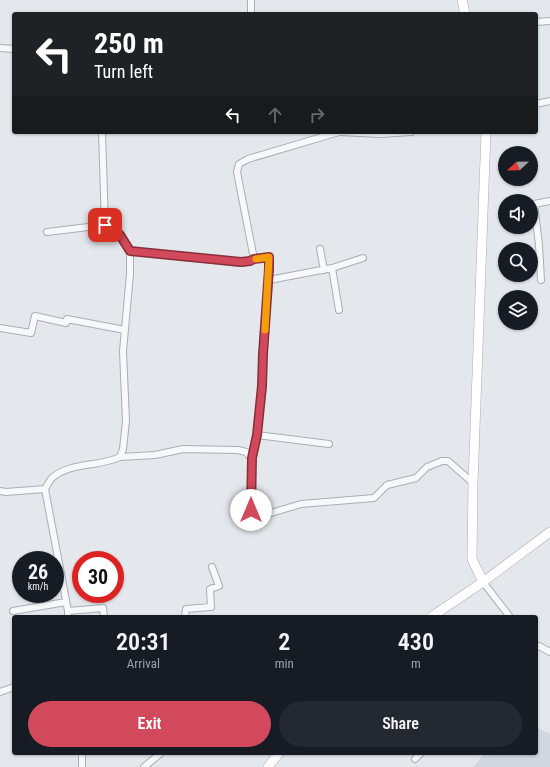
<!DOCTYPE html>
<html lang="en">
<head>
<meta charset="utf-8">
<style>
	body { margin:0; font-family:"Roboto Condensed",sans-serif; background:#242831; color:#f1f3f6; height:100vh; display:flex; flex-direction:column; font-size:15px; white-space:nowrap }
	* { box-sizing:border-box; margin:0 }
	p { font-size:13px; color:#9ea1a6 }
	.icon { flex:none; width:22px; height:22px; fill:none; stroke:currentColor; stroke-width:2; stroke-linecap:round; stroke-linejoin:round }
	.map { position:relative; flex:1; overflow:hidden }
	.panel { position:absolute; left:12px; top:615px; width:526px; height:140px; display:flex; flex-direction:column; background:#171b24; border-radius:4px; box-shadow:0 1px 3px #0004 }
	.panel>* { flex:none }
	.hud { position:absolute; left:12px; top:12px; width:526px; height:122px; border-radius:4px; box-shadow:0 1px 3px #0004; background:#202124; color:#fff; overflow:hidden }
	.needle { width:26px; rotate:248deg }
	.tools { position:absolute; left:498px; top:146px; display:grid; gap:8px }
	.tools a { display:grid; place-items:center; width:40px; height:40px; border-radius:50%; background:#171b24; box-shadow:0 1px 3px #0004; font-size:20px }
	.speed { position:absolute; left:12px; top:551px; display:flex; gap:8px; font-size:20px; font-weight:700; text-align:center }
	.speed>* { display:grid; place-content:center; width:52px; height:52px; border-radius:50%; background:#171b24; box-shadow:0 1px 3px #0004; line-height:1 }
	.speed small { font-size:10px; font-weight:400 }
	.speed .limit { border:6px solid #d22; background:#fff; color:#111 }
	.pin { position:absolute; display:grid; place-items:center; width:34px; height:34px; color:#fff; margin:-17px; border-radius:8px; box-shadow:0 2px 6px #0006 }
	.me { position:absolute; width:44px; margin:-22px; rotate:0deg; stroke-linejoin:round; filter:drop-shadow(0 0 3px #0008) }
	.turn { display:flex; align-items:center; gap:14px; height:84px; padding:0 16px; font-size:18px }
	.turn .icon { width:52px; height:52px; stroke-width:2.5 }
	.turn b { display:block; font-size:28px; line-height:34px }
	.lanes { display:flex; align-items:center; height:38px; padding:0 16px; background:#0003; justify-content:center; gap:20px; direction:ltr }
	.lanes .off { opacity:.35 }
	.eta { display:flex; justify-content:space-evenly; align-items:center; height:68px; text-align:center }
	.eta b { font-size:24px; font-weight:600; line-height:28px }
	.button { display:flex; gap:8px; margin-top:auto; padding:8px 16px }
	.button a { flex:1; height:46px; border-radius:24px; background:#d1495b; color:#fff; font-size:16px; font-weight:600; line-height:46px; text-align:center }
	.button a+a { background:#242831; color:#f1f3f6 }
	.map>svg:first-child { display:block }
	.built { fill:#d2d6de }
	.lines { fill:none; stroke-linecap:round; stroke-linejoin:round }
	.street-casing { stroke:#a9aeb7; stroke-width:8 }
	.secondary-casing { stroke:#a9aeb7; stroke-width:10 }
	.street { stroke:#f7f8fa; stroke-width:6 }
	.secondary { stroke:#fff; stroke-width:9 }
	.route-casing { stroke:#882f3b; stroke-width:10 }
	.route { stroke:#d1495b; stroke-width:7 }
	.slow { stroke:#f59e0b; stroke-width:7 }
</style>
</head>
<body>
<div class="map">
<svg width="550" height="767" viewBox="0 0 550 767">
	<rect width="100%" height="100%" fill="#e4e7ec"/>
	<!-- built -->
	<path class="built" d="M536 727 550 734V767H473L485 753H536Z"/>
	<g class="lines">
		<defs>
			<path id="street" d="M251 14V0
				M536 22 550 21
				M0 48 14 49
				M536 104 550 101
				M341 132 381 134 411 132
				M47 232 105 225
				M320 249 324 270
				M130 251 241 263 250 261 254 259 237 172 239 164 248 159 339 132
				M332 268 339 310
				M269 280 332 268 363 258
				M541 280 539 245 534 204 550 201
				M0 328 31 333 35 316 66 323 67 319 125 330
				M257 435 329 444
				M120 457 155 455 183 449 238 450 246 452 251 458V510L254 516H261L301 504 374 498 387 485 416 478 427 467 442 461H448L473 483
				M251 458 257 435 263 386V354L269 269V257L254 259
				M0 491 6 492 45 489
				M483 582 510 617
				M13 611 66 602
				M68 611 103 608 104 617
				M68 617V611L45 489C47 486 49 481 52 478 70 462 99 467 120 457L123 449 126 421 123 351 130 274V251L121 235 105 225 102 132
				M185 617 186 609 211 607 210 589 219 586 212 567
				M536 648 539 646 550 652
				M0 692 14 687
				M415 759 421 753
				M82 767V753
				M144 767 161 753"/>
			<path id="secondary" d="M462 0 465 14
				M483 582 472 559 473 483 486 132
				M431 617 483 582 550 532
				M268 767 279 753"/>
		</defs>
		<!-- street casing -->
		<use href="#street" class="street-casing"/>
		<!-- secondary casing -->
		<use href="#secondary" class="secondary-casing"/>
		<!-- street -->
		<use href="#street" class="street"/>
		<!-- secondary -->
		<use href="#secondary" class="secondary"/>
	</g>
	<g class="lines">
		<defs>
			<path id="route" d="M105 225 120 235 130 251 241 262 250 261 254 259 269 257V269L263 354 262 386 257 435 252 458 251 510"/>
		</defs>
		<!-- route casing -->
		<use href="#route" class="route-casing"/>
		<!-- route -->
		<use href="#route" class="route"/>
		<!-- slow -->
		<path class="slow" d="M256 259 269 257 265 330"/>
	</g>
</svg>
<div class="tools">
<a><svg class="needle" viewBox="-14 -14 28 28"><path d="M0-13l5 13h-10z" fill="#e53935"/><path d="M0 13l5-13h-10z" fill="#9ea1a6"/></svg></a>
<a><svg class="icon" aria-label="sound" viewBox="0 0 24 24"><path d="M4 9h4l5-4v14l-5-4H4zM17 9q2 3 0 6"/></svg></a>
<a><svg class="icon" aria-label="search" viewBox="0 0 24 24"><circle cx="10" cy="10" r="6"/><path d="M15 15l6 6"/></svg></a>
<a><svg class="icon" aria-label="layers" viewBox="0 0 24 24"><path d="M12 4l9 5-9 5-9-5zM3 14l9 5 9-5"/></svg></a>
</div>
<div class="speed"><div>26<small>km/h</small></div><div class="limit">30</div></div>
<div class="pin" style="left:105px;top:225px;background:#d93025"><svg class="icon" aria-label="arrive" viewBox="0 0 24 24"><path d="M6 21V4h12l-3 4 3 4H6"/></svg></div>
<svg class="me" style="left:251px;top:510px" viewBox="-20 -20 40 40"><circle r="19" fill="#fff"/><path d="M0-13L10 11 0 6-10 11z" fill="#d1495b"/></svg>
<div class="hud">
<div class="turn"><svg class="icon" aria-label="left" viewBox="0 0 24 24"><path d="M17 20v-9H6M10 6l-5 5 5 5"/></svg><div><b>250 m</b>Turn left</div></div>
<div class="lanes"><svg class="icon" aria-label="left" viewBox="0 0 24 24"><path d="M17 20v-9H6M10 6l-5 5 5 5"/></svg><svg class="icon off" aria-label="ahead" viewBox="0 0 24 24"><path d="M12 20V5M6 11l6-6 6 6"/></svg><svg class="icon off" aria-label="right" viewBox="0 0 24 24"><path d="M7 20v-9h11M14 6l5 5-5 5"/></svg></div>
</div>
<section class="panel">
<div class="eta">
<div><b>20:31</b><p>Arrival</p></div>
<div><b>2</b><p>min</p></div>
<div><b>430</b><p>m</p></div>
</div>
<div class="button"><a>Exit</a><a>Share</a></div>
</section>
</div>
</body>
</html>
